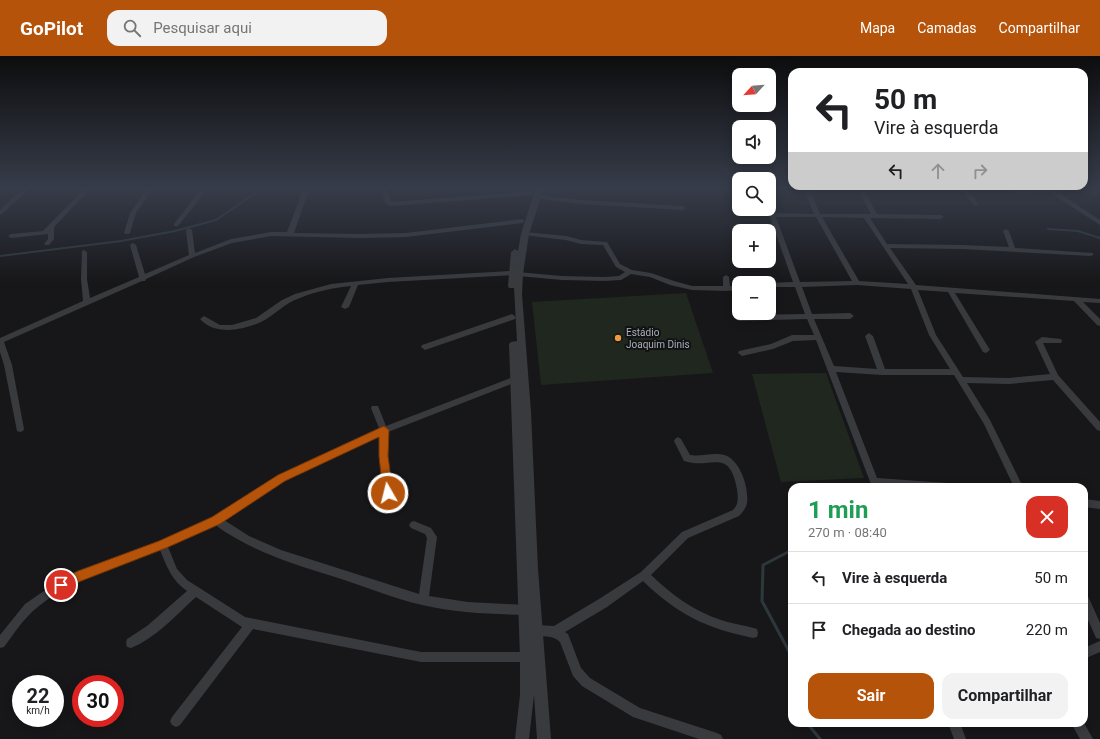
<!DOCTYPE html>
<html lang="pt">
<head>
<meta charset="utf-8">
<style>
	body { margin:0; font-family:Roboto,sans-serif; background:#f2f2f2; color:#202124; height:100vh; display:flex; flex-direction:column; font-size:15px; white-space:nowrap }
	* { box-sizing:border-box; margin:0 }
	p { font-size:13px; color:#757577 }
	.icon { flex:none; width:22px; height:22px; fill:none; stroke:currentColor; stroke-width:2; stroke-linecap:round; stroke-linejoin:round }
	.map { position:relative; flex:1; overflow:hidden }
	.side { position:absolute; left:788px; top:427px; width:300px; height:244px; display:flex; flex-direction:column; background:#fff; border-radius:12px; box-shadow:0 2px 10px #0003 }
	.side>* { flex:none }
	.hud { position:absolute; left:788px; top:12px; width:300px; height:122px; border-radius:12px; box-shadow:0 2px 10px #0003; background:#fff; color:#202124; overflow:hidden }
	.needle { width:26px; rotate:244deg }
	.fabs { position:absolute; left:732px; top:12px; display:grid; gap:8px }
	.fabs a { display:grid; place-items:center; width:44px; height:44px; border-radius:8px; background:#fff; box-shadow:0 2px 10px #0003; font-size:20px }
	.speed { position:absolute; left:12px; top:619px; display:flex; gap:8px; font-size:20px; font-weight:700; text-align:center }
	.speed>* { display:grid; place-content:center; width:52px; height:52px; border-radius:50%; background:#fff; box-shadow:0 2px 10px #0003; line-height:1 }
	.speed small { font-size:10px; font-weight:400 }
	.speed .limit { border:6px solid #d22; background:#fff; color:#111 }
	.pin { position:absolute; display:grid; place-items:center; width:34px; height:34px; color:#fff; margin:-17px; border:2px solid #fff; border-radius:50%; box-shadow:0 1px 4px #0007 }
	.me { position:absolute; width:44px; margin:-22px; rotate:352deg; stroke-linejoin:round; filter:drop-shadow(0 0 3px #0008) }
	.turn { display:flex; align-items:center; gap:14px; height:84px; padding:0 20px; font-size:18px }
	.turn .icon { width:52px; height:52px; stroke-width:2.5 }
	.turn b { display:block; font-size:28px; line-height:34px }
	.lanes { display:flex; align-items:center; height:38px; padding:0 20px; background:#0003; justify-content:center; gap:20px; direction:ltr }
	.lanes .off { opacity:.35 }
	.round { display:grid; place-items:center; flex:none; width:42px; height:42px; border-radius:12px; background:#f2f2f2 }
	.headline { display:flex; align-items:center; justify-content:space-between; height:68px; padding:0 20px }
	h1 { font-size:24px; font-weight:700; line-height:30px; color:#1e9e55 }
	.action { display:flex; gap:8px; margin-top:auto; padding:8px 20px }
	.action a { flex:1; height:46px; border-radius:12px; background:#b45309; color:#fff; font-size:16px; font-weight:700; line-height:46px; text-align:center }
	.action a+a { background:#f2f2f2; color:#202124 }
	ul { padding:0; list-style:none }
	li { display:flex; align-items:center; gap:12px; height:52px; padding:0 20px; border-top:1px solid #e0e0e0 }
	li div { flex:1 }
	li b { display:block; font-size:15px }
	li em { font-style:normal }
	header { display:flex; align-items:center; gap:24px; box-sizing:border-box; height:56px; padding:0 20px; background:#b45309; color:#fff }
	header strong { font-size:19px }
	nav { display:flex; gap:22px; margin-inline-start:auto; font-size:14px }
	.search { width:280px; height:36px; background:#f2f2f2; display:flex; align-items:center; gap:10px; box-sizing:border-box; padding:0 14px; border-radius:12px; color:#757577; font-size:15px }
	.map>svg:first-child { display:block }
	.green { fill:#1f271f }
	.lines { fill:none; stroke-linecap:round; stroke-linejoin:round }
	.stream-far1 { stroke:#2d383c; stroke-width:2 }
	.stream { stroke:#2d383c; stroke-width:3 }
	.minor { fill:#383a3e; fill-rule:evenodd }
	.tertiary { fill:#383a3e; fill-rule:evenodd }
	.route { fill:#b45309; stroke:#753606 }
	.poi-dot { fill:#ec9a3c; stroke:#121214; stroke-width:1.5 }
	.labels { text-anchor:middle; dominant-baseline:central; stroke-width:4; stroke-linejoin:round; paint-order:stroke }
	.poi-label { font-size:10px; fill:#a9b0b8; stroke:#121214; text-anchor:start }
</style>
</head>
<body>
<header>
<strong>GoPilot</strong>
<div class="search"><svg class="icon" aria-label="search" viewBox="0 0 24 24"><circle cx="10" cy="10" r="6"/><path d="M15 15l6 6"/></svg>Pesquisar aqui</div>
<nav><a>Mapa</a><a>Camadas</a><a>Compartilhar</a></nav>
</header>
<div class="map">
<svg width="1100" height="683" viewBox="0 0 1100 683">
	<rect width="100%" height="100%" fill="#171719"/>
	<!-- green -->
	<path class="green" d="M686 237 713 317 541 329 532 246Z
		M826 317 864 422 781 426 752 318Z"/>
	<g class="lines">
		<!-- stream-far1 -->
		<path class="stream-far1" d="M1048 173 1078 175 1100 182
			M0 200 121 185 175 175 216 164 264 131"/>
		<!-- stream -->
		<path class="stream" d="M792 494 763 509 762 545 792 601
			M807 667 820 683"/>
		<!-- minor -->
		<path class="minor" d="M24 131H31L2 158 0 159V154Z
			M86 131H92L54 171V183L49 189H45L44 188 48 183V178L11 182 8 180 11 178 43 175Z
			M148 131H154L136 157 130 177 129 178H125L124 177 130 157Z
			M203 131H209L178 170H174V168Z
			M304 131H310L294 177 361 178 406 177 522 163 525 165 522 167 406 181 361 182 271 180 232 187 194 201 146 223 145 225H142L4 286 12 309 24 373 23 375 20 376 17 375 4 309 0 296V282L83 245 81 223 82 195 84 194 87 196V223L90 242 139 221 130 189 131 188 133 187 136 189 145 218 189 199 186 174 187 173 189 172 192 174 195 197 231 183 271 176H287Z
			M381 131H387L391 146 531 135 534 137 531 139 391 150 385 147Z
			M803 131H809L820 158H871L860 138 863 136 866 138 877 158 941 159 944 161 941 163 870 162 887 188 963 189 1009 191 1003 175 1006 173 1009 175 1015 192 1093 197V199L1091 200 963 193 890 192 916 229 1100 243V247L1083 246 1100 263V270L1097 269 1074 245 955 237 990 294 986 297 983 296 948 236 918 234 936 279 963 321 1009 322 1050 318 1035 286 1042 281 1061 283 1062 285 1061 287H1043L1058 319 1100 366V375L1097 374 1053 324 1009 328 967 327 990 364 1023 431H1014L984 368 954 319H882L836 316 877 422 948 427 951 428 952 431H872L816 284 793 285 773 293 742 300 738 297 739 295 771 288 792 279H814L807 263 739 265 735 262 739 259 805 258 795 231H769V227H768L793 226 767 153H769V148L772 150 775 157 814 158ZM776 161H816L852 225 800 226ZM822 161 864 162 908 228 859 225ZM857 229 911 233 929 279 950 313H885L873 280 869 277 865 280 877 313 834 310 814 263H850L854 260 850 257 812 258 802 231Z
			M959 131H965L978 147V149H974Z
			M1007 131H1014L1020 135 1050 131 1100 164V169L1049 136 1019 139Z
			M537 139 582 144 683 150 686 152 683 154 582 148 535 142V140Z
			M525 176 566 180 581 184 607 186 620 208 632 214 651 217 674 225 692 230H723V221L726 219 729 221 730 230H739V234L727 235 692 234 670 229 650 221 631 218 621 224 604 225 562 224 519 220 516 218 517 216 562 220 604 221 619 220 625 216 616 211 603 189 581 188 566 184 523 179 522 178Z
			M512 215H514V219L388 226 358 229 349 251 345 253 341 251 351 230C333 232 316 235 300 242 284 247 274 260 261 266 243 274 215 280 200 263L204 260 220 269H232L256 262 282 244 295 238 331 228 388 222Z
			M512 258 516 261 515 263 425 294 421 291 422 289Z
			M516 320 520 323 519 325 388 376 387 400 392 437 391 440 388 441 385 440 384 437 379 400 380 380 284 425 224 464 249 480 281 494 419 538 427 482 425 478 411 472 409 469 411 466 414 465 431 472 437 481 429 540 468 546 525 549 529 550 530 554 529 558 525 559C491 558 456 557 422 549 392 542 364 530 335 521 293 508 251 495 215 469L168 491 177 513 187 524 245 561 421 596H527L531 597 532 601 531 605 527 606H421L253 573 180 669 176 671 172 669 170 665 172 661 242 571 196 541C176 559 156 582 131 592L127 591 126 587 127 583 147 570 187 535C172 525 167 511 160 494 116 511 68 524 33 555 22 565 13 579 4 591L0 592V579L25 548 57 526 78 516 159 486 213 461 278 419 379 372 371 352 372 350H378L386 370Z
			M678 381 681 383 690 399C702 401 716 395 727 400 741 407 749 432 747 447 746 452 743 456 739 460L688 482 651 519C671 538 693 555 721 564 732 568 745 569 757 573L758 577 757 581 753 582C706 572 678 559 643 525L607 551 565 576 568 578 581 612 590 622 640 652 717 677 721 679 723 683H699L633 661 582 630 573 620 560 586C552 578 543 582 533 578L532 574 533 570 537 569 554 570 599 543 641 516 682 476 733 454C739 448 738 441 737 433 729 390 711 414 684 405L674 385 675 383Z
			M1084 443 1100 445V453L1084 451Z
			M1084 539 1088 540 1100 567V583L1096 582 1084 555Z
			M1100 585V596L1084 603V592Z
			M948 667H960L966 683H954Z
			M1071 667H1084L1093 683H1080Z"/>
		<!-- tertiary -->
		<path class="tertiary" d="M536 131H544L529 178 523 218 522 238 531 356 538 513 551 683H537L534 639 529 683H515L520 639V601L509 288 511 286 517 285 514 232H509L508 230 511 196 515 193 518 195 521 178Z"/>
	</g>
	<!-- sky -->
	<linearGradient id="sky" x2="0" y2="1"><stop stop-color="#0d0d0e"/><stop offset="0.58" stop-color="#363c49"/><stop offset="1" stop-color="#363c49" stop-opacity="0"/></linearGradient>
	<rect width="1100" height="227" fill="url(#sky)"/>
	<!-- route -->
	<path class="route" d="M384 370 389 374 388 400 393 437 392 440 388 441 384 440 383 437 379 400V381L285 425 220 468 166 492 81 525 61 535 57 533 55 529 57 525 78 515 159 485 212 461 278 419Z"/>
	<!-- markers -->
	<circle class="poi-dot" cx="618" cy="282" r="4"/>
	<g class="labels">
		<!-- poi labels -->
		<g class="poi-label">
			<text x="626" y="276">Estádio<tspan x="626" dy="12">Joaquim Dinis</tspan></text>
		</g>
	</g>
</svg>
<div class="fabs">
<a><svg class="needle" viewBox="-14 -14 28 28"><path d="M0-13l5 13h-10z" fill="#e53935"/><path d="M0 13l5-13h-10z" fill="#757577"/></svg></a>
<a><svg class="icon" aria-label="sound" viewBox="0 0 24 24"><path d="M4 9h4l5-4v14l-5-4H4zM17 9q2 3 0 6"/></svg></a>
<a><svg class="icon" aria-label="search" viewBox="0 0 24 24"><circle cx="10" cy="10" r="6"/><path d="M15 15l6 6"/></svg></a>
<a>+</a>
<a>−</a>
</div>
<div class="speed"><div>22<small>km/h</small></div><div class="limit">30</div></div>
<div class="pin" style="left:61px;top:529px;background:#d93025"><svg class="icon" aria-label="arrive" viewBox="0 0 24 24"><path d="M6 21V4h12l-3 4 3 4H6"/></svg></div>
<svg class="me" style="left:388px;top:437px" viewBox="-20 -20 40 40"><circle r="17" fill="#b45309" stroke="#fff" stroke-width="3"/><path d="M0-11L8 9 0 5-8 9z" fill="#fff"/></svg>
<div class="hud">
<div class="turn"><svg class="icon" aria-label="left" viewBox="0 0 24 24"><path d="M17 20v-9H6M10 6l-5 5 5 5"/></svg><div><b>50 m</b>Vire à esquerda</div></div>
<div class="lanes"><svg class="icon" aria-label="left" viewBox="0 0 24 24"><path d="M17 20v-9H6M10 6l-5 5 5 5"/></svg><svg class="icon off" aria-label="ahead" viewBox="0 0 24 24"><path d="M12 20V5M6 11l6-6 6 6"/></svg><svg class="icon off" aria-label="right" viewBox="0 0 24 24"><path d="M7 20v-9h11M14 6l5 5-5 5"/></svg></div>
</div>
<section class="side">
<div class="headline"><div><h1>1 min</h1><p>270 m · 08:40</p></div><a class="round" style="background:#d93025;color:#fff"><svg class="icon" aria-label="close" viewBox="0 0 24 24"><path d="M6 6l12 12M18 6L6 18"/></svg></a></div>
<ul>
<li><svg class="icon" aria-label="left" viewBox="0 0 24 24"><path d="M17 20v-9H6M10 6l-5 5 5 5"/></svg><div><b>Vire à esquerda</b></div><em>50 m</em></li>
<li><svg class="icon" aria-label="arrive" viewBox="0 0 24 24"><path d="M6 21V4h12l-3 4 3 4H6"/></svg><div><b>Chegada ao destino</b></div><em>220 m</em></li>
</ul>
<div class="action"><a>Sair</a><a>Compartilhar</a></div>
</section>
</div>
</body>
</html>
